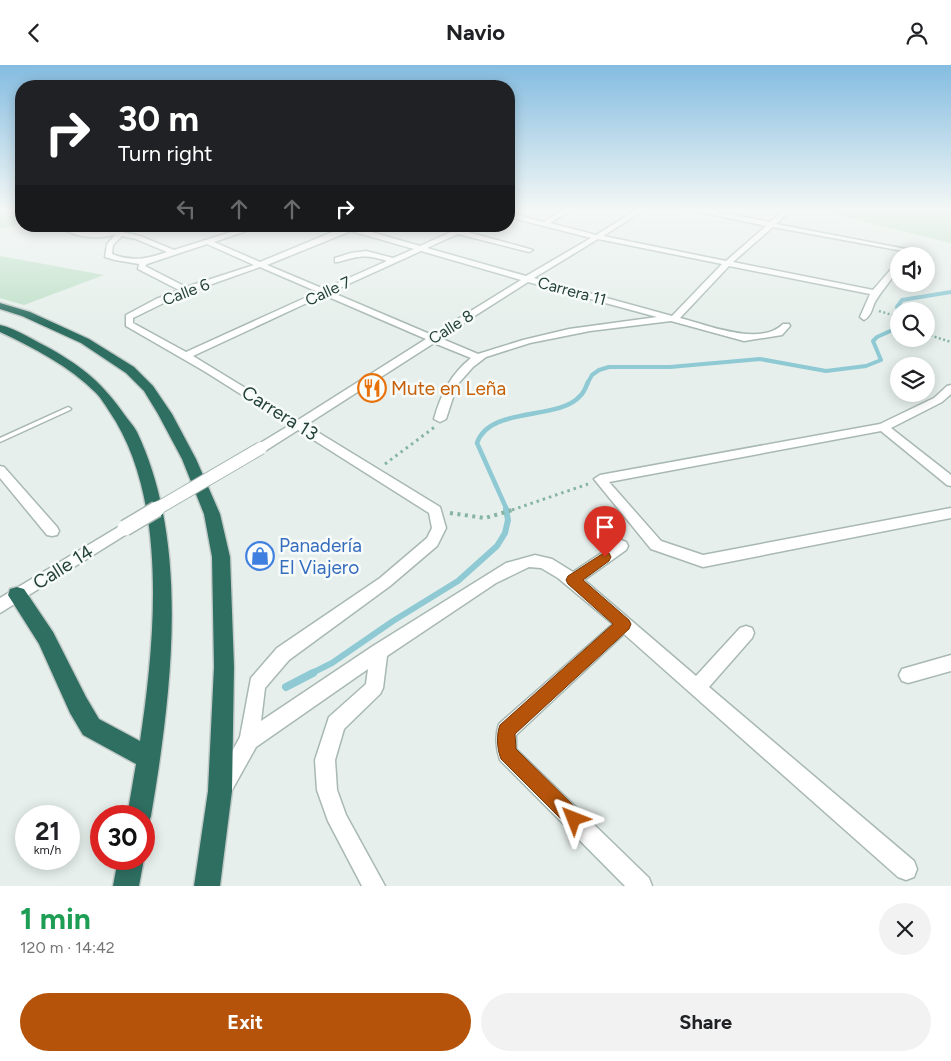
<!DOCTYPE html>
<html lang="en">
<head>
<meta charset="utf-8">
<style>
	body { margin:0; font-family:Figtree,sans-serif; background:#f2f2f2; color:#202124; height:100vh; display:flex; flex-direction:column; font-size:19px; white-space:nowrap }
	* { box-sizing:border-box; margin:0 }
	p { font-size:16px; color:#757577 }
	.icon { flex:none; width:28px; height:28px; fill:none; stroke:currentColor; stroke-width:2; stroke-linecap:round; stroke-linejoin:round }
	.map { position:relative; height:821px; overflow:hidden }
	.sheet { display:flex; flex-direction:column; background:#fff; flex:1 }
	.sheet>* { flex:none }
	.hud { position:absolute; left:15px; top:15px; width:500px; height:152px; border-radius:20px; box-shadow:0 2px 12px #0003; background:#202124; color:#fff; overflow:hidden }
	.tools { position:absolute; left:890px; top:182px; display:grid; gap:10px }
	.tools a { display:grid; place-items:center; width:45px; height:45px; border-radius:50%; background:#fff; box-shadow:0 2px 12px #0003; font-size:25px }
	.speed { position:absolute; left:15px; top:740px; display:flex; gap:10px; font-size:25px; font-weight:700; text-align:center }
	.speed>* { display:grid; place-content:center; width:65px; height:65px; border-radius:50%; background:#fff; box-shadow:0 2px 12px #0003; line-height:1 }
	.speed small { font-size:12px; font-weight:400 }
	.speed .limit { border:8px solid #d22; background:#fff; color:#111 }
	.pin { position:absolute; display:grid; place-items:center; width:42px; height:42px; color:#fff; margin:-51px -21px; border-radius:50% 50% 50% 0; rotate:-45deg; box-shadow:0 0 5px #0007 }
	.pin .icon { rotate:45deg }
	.me { position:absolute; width:55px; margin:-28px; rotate:315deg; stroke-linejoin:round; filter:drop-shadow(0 0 4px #0008) }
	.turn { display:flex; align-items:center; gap:18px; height:105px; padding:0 20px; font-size:22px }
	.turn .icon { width:65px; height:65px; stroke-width:2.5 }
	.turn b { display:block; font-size:35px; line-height:42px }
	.lanes { display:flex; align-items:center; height:48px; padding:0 20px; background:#0003; justify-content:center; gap:25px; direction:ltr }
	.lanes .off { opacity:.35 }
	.round { display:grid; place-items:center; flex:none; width:52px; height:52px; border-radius:26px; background:#f2f2f2 }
	.overview { display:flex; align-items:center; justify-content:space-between; height:85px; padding:0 20px }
	h1 { font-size:30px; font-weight:700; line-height:38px; color:#1e9e55 }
	.cta { display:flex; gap:10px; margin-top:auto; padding:10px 20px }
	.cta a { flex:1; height:58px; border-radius:30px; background:#b45309; color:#fff; font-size:20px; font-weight:700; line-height:58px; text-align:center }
	.cta a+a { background:#f2f2f2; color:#202124 }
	header { display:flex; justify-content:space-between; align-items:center; height:65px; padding:0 20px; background:#fff; font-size:22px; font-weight:700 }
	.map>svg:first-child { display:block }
	.green { fill:#bfe0c8 }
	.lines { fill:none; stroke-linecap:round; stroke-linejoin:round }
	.stream-far3 { stroke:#8ec9d4; stroke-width:4 }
	.stream-far2 { stroke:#8ec9d4; stroke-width:4.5 }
	.stream-far1 { stroke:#8ec9d4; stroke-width:6 }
	.stream { stroke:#8ec9d4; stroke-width:8 }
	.service-casing { stroke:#a8b8b2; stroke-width:3 }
	.minor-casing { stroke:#a8b8b2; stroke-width:3 }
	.tertiary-casing { stroke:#a8b8b2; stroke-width:3 }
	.motorway-casing { stroke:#c2cac8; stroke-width:3 }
	.path-far2 { stroke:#86b3a5; stroke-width:2.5; stroke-dasharray:2 2.5; stroke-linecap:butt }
	.path-far1 { stroke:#86b3a5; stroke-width:3; stroke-dasharray:2.5 4; stroke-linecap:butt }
	.path { stroke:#86b3a5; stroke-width:4; stroke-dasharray:3 4.5; stroke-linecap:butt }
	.service { fill:#fff; fill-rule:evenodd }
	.minor { fill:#fff; fill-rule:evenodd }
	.tertiary { fill:#fff; fill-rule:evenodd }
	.motorway { fill:#2f6f62; fill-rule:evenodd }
	.minor-bridge-far1-casing { stroke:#a8b8b2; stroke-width:14; stroke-linecap:butt }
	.minor-bridge-casing { stroke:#a8b8b2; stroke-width:18; stroke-linecap:butt }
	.minor-bridge-far1 { stroke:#fff; stroke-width:12 }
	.minor-bridge { stroke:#fff; stroke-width:15 }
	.route { fill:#b45309; stroke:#753606 }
	.labels { text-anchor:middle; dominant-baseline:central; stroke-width:5; stroke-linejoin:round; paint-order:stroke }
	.far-street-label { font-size:16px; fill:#24423a; stroke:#f7fbf9 }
	.food-label { font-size:19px; fill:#c56008; stroke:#f7fbf9; text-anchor:start }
	.street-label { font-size:19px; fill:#24423a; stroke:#f7fbf9 }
	.shop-label { font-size:19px; fill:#366cbe; stroke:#f7fbf9; text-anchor:start }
</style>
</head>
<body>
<header><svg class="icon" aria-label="back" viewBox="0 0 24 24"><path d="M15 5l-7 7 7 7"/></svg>Navio<svg class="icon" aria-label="person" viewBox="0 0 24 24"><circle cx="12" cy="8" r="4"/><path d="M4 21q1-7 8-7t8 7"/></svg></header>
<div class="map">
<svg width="951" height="821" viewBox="0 0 951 821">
	<rect width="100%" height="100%" fill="#e6efeb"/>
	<!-- green -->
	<path class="green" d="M21 144V160L0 164V144Z
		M835 144H951V178L833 149Z
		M0 191 104 210 24 240 0 233Z"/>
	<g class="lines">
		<!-- stream-far3 -->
		<path class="stream-far3" d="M587 319 592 310 599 305 609 302H670L760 294 826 306 866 301 881 295 873 276 877 272 897 263 899 247 897 242 902 235 951 227"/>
		<!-- stream-far2 -->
		<path class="stream-far2" d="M507 445 477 378C489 341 559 356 580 331 584 328 586 322 588 317"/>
		<!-- stream-far1 -->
		<path class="stream-far1" d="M310 609 332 598 393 556 458 516 497 481 505 468 508 455 506 444"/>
		<!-- stream -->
		<path class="stream" d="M286 622 313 608"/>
		<defs>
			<path id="service" d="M68 342 70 343 71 344 70 345 0 377V373Z"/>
			<path id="minor" d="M565 144H573L550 158 596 170 638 144H646L603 171 726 196 766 161 685 144H701L770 157 785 144H792L776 159 911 185 906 191H900L903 186 773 162 733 197 873 225 899 195C899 210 881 224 874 239 872 245 870 252 864 255L860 252 870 229 729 201 680 253C708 260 760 282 783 259H789L790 261 782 270 744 276 671 256 590 266 530 278 486 292 473 302 457 320 446 354 440 357 434 354C441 329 451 309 471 293L434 278 306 360 440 442 446 463 437 481 390 521 289 595 265 623 261 656 373 581 506 498 535 490 552 494 573 507 621 475 626 477 628 481 626 485 584 515 696 611 740 563 746 561 752 563 754 568 752 573 709 622 914 796 917 804 914 812 906 815 898 812 624 569 516 670V684L649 813 652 821H625L500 695C496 684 495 670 499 659L613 559 558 513 541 503 529 502 496 518 387 591 383 623 380 629 344 664 335 695 337 725 346 750 385 821H362L328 756 317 725 315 695 329 652 366 619 368 604 256 682 232 725 225 728 218 725 215 718 240 672 251 613 277 583 380 513 427 473 432 463 429 448 298 365 265 386H257L255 383 257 380 290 360 204 306 126 261V250L156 234 179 225 138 204 139 199 115 195 105 192 107 179 116 169 115 166 118 164 122 167 140 171 174 185 250 161H261L214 177 260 197 347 161H360L357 163 420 181 464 161H473L464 166 533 185 529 187 458 169 427 183 526 211 591 173 509 152V148L543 157ZM351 166 414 184 393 193 366 186 351 188 335 193V197H338C359 191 365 189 387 196L324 224 267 200ZM122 171 136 174 167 187C147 194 132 197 112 189L113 180ZM598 174 722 199 672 251 534 213ZM207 179 254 200 186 222 145 201 147 199ZM421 186 521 215 432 270 331 227ZM260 202 318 227 186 287 133 258V253L178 231ZM528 217 657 252 569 264 523 275 478 289 440 273ZM324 230 426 274 298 355 193 291Z
				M951 320V329L942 337 891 363 951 410V421L947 420 881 366 609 417 661 476 703 490 951 443V453L703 502 651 484 594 414 600 410 880 359 934 333 947 321Z
				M0 401 4 402 57 462 59 466 57 470 52 471 47 470 0 413Z
				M125 458 130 459 132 463 130 467 0 548V533Z
				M951 590V606L908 618 902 616 899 610 902 604Z"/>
			<path id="tertiary" d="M59 161C72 161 83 167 95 167 108 167 119 161 132 161 113 176 78 176 59 161Z"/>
			<path id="motorway" d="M0 238 30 247 89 274 134 302 153 321 172 349 196 394 220 449 230 492 234 602 232 726 220 821H194L208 726 214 602 212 492 204 449 182 394 158 349 144 326 126 308 81 278 22 251 0 244Z
				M0 260C17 264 35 276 51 284 84 303 102 318 124 349 128 355 134 361 137 367 191 480 171 633 151 751L148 760 144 761V751H127L136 699 83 670 70 648 39 579 8 530 10 524 17 522 24 524 53 567 86 632 99 654 140 676C155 577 169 433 109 346 105 340 101 333 96 328 69 301 34 283 0 267Z
				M144 793V794L139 821H113L118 794Z"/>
		</defs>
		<!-- service casing -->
		<use href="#service" class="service-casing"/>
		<!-- minor casing -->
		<use href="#minor" class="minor-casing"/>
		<!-- tertiary casing -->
		<use href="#tertiary" class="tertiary-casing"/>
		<!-- motorway casing -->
		<use href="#motorway" class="motorway-casing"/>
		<!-- path-far2 -->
		<path class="path-far2" d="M879 246 899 252
			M926 269 951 277"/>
		<!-- path-far1 -->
		<path class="path-far1" d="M385 399 436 361
			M512 445 588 419"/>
		<!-- path -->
		<path class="path" d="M450 448 485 453 516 444"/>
		<!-- service -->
		<use href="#service" class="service"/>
		<!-- minor -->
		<use href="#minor" class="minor"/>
		<!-- tertiary -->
		<use href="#tertiary" class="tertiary"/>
		<!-- motorway -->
		<use href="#motorway" class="motorway"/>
		<defs>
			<path id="minor-bridge-far1" d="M155 445 261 383"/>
			<path id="minor-bridge" d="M125 463 157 444"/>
		</defs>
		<!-- minor-bridge-far1 casing -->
		<use href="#minor-bridge-far1" class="minor-bridge-far1-casing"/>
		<!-- minor-bridge casing -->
		<use href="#minor-bridge" class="minor-bridge-casing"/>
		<!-- minor-bridge-far1 -->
		<use href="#minor-bridge-far1" class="minor-bridge-far1"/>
		<!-- minor-bridge -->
		<use href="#minor-bridge" class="minor-bridge"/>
	</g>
	<!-- sky -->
	<linearGradient id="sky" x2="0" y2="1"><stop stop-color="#84bce0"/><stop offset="0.56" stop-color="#f4f8f6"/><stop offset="1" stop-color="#f4f8f6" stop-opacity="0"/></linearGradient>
	<rect width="951" height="259" fill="url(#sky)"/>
	<!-- route -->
	<path class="route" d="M605 487 609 488 611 492 609 496 583 515 629 555 631 559 629 564 515 669 516 684 581 748 584 754 581 761 574 764 568 761 501 694C497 684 496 670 500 660L613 559 568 519 566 515 568 511Z"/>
	<!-- icons -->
	<defs>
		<symbol id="restaurant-ring" viewBox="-11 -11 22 22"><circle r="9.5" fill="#f7fbf9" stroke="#e8710a" stroke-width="1.5"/><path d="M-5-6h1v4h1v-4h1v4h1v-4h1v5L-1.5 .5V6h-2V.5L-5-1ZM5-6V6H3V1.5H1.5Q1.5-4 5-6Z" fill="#e8710a"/></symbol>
		<symbol id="shop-ring" viewBox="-11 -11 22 22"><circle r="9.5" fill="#f7fbf9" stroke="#3f7fe0" stroke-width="1.5"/><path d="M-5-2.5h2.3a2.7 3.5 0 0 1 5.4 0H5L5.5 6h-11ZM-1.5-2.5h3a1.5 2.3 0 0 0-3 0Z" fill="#3f7fe0"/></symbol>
	</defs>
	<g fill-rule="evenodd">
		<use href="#restaurant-ring" x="356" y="307" width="32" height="32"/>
		<use href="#shop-ring" x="244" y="475" width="32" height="32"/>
	</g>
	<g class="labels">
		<!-- far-street labels -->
		<g class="far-street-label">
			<text transform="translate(328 226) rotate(-25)">Calle 7</text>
			<text transform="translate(572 226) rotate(15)">Carrera 11</text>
			<text transform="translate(186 227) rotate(-21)">Calle 6</text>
			<text transform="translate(451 262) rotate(-32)">Calle 8</text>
		</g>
		<!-- food labels -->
		<g class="food-label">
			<text x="391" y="323">Mute en Leña</text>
		</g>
		<!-- street labels -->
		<g class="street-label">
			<text transform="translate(280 348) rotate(32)">Carrera 13</text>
			<text transform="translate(63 502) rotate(-32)">Calle 14</text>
		</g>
		<!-- shop labels -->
		<g class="shop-label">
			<text x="279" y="480">Panadería<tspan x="279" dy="22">El Viajero</tspan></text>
		</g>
	</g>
</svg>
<div class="tools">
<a><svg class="icon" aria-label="sound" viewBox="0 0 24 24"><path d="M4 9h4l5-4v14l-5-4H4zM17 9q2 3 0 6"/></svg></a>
<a><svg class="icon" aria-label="search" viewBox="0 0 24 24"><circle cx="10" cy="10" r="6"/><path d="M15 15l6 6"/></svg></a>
<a><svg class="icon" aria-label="layers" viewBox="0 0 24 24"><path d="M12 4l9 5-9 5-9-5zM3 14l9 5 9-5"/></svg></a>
</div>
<div class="speed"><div>21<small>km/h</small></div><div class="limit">30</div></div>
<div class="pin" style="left:605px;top:492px;background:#d93025"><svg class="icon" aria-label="arrive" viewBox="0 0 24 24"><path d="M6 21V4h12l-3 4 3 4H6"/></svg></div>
<svg class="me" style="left:574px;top:754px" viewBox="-20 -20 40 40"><path d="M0-17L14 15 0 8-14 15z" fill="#b45309" stroke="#fff" stroke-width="4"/></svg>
<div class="hud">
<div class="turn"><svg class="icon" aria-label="right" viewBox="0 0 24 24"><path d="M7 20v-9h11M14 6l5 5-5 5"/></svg><div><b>30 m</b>Turn right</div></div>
<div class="lanes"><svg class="icon off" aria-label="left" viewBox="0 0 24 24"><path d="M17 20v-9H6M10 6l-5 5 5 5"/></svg><svg class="icon off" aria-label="ahead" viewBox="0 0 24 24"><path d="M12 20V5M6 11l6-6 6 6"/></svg><svg class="icon off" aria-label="ahead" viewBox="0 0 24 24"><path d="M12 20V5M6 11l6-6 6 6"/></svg><svg class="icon" aria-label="right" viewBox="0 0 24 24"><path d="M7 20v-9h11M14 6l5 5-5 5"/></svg></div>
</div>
</div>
<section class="sheet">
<div class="overview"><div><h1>1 min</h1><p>120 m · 14:42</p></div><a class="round"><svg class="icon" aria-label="close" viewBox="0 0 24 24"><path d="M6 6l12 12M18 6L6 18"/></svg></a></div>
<div class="cta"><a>Exit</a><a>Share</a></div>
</section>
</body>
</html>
